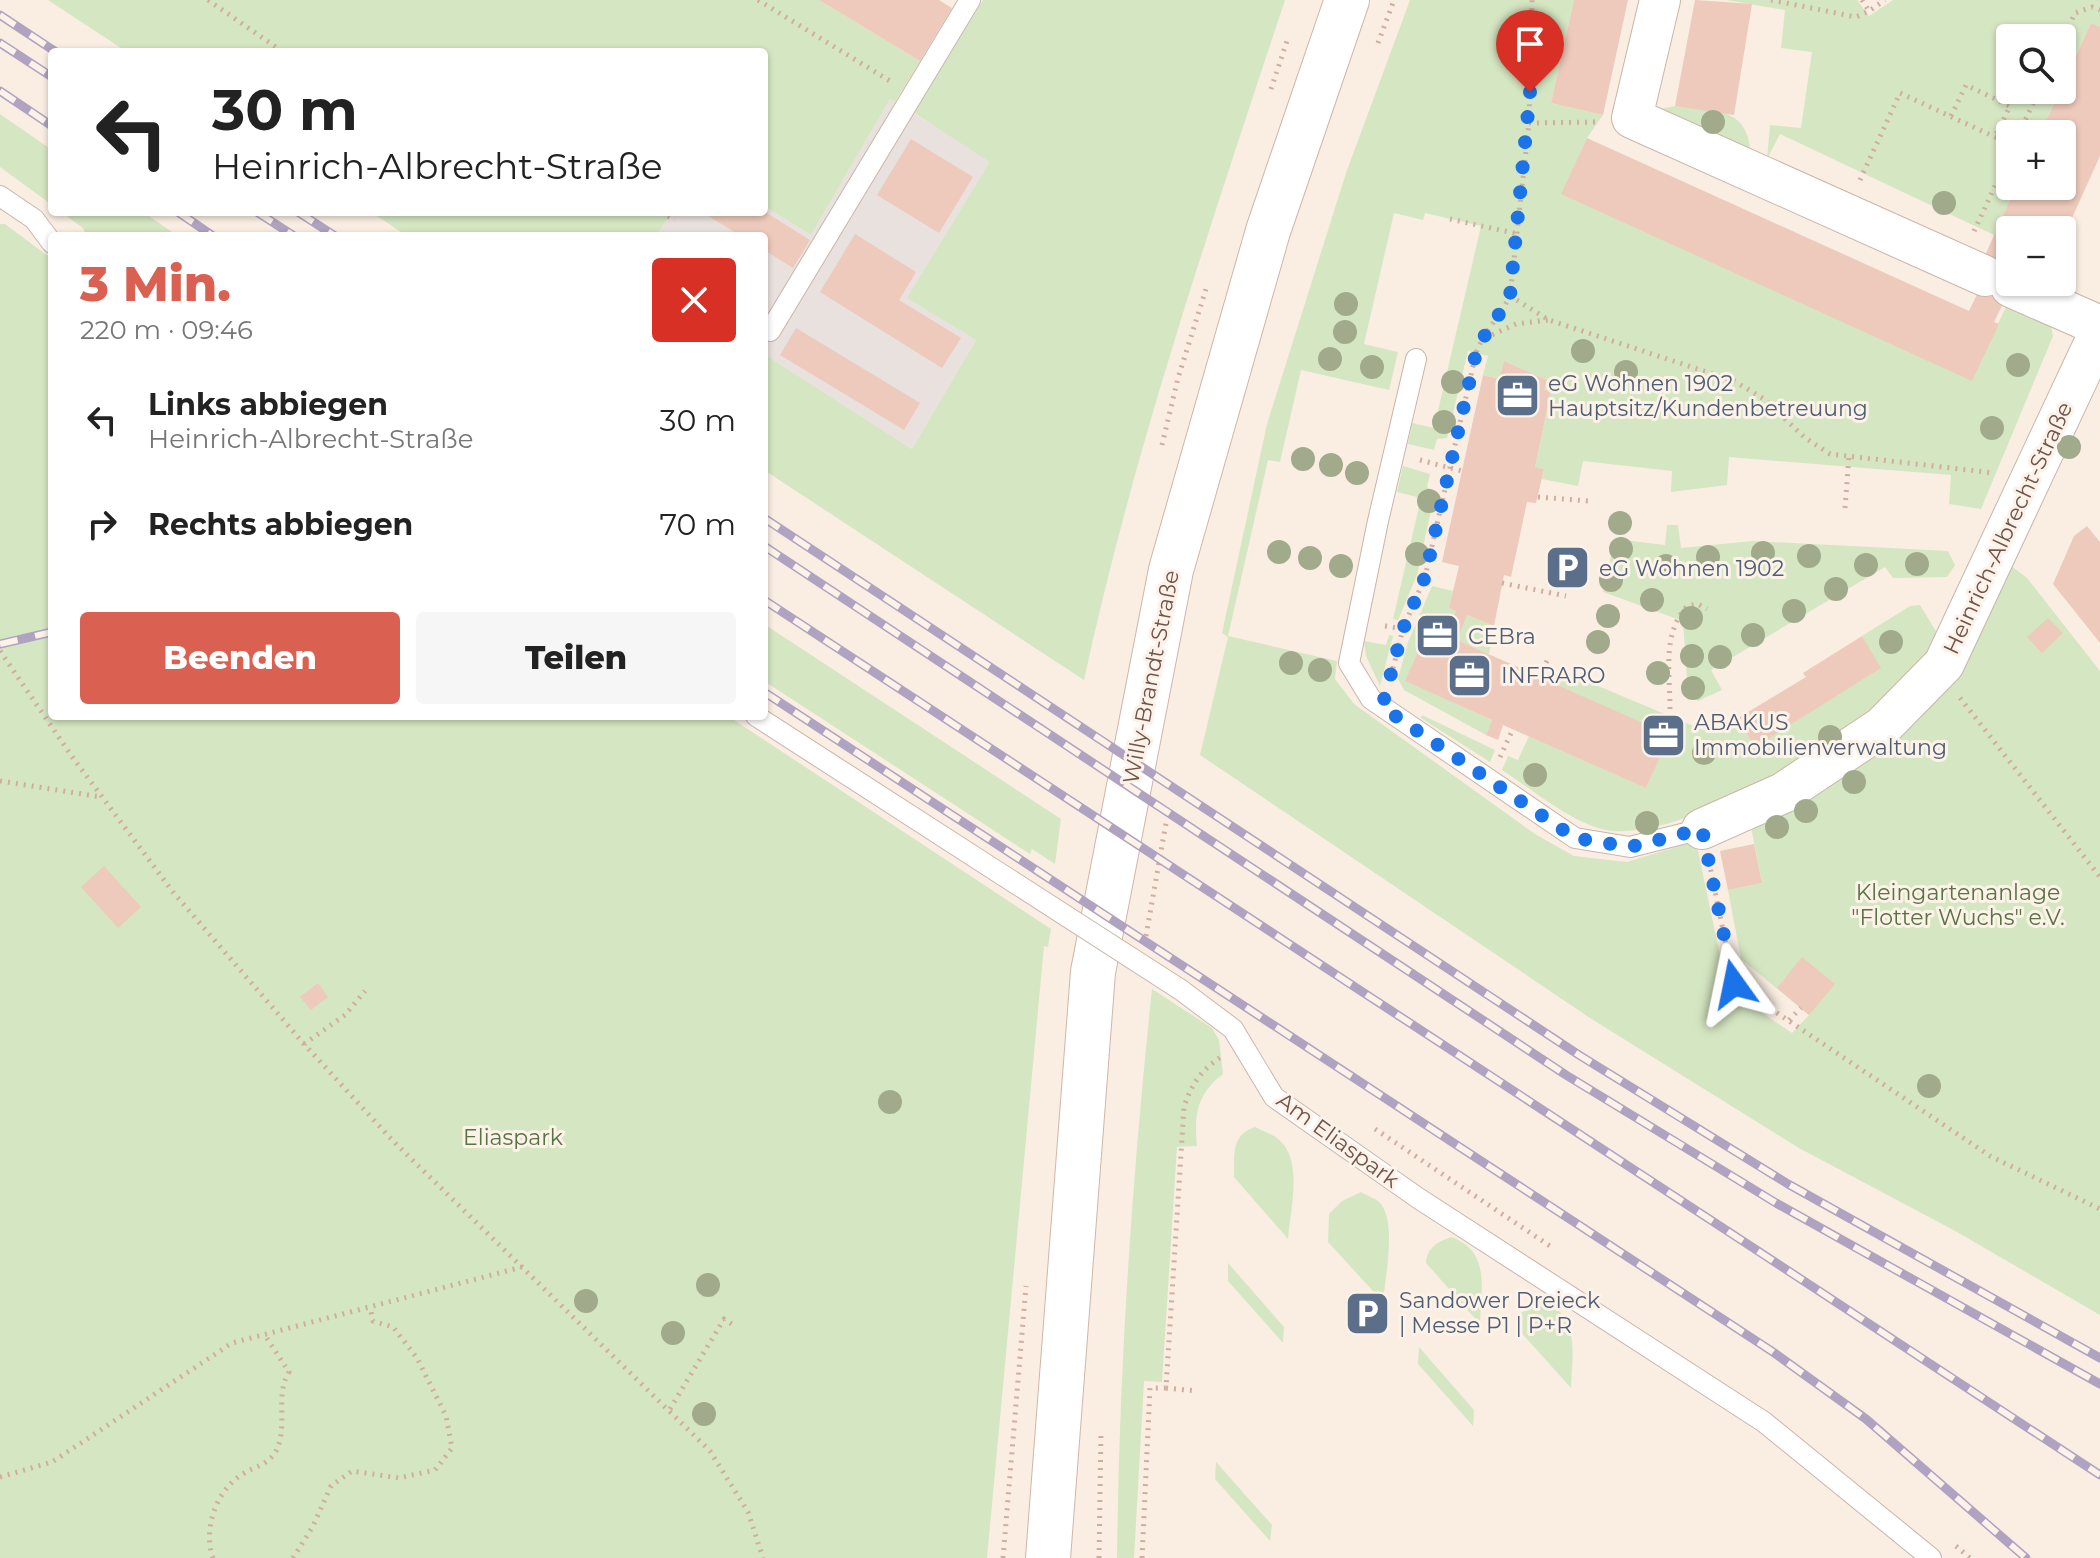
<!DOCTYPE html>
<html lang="de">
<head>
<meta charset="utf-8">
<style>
	body { margin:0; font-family:Montserrat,sans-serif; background:#f6f6f6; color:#222; height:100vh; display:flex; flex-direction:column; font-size:30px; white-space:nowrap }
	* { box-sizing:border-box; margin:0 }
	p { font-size:26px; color:#767676 }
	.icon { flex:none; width:44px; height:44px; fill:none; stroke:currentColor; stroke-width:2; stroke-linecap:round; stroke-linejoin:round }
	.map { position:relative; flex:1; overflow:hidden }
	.panel { position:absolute; left:48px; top:232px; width:720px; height:488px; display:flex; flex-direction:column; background:#fff; border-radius:8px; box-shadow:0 2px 6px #0004 }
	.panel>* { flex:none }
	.top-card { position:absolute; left:48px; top:48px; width:720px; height:168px; border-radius:8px; box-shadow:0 2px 6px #0004; background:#fff; color:#222; overflow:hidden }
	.tools { position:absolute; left:1996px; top:24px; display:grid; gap:16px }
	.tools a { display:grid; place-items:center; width:80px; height:80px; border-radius:8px; background:#fff; box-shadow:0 2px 6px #0004; font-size:40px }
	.pin { position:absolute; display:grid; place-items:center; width:68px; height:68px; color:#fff; margin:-82px -34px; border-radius:50% 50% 50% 0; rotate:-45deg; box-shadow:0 0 8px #0007 }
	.pin .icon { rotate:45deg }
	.me { position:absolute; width:88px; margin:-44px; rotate:348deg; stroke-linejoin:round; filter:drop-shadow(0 0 6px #0008) }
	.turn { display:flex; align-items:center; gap:28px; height:168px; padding:0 32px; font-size:36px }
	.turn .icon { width:104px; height:104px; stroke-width:2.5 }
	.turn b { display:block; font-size:56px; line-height:68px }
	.round { display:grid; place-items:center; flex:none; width:84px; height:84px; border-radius:8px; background:#f6f6f6 }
	.head { display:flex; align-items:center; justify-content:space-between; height:136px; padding:0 32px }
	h1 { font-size:48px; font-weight:800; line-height:60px; color:#da6051 }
	.button { display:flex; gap:16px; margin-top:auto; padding:16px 32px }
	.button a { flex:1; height:92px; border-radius:8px; background:#da6051; color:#fff; font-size:32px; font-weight:800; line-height:92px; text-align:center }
	.button a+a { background:#f6f6f6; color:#222 }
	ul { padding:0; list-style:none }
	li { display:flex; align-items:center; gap:24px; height:104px; padding:0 32px }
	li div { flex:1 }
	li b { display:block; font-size:30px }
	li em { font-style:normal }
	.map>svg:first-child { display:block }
	.industrial { fill:#e9e1dd }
	.green { fill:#d5e6c2 }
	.building { fill:#edcabc }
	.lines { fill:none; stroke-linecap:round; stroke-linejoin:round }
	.lane-casing { stroke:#c9b5aa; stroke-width:22 }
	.street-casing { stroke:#c9b5aa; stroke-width:42 }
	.secondary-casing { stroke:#cfb6aa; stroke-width:46 }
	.path { stroke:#d1ada0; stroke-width:5; stroke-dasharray:2 6; stroke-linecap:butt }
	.lane { stroke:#fff; stroke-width:20 }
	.street { stroke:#fff; stroke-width:40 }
	.secondary { stroke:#fff; stroke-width:44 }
	.rail-casing { stroke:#b0a2c1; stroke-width:9 }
	.rail { stroke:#fdf2e8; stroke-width:6; stroke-dasharray:18; stroke-linecap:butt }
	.lane-bridge-casing { stroke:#c9b5aa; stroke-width:22; stroke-linecap:butt }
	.lane-bridge { stroke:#fff; stroke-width:20 }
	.tree { fill:#a1ab8b }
	.route { stroke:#1a73e8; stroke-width:14; stroke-dasharray:0 25.2 }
	.labels { text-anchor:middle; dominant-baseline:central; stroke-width:6; stroke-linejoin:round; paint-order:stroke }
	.service-label { font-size:22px; fill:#4e5e75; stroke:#fdf2e8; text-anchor:start }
	.street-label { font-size:22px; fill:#6f544b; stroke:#fdf2e8 }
	.park-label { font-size:22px; fill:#587444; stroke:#fdf2e8 }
</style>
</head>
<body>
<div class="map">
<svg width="2100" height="1558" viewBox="0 0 2100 1558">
	<rect width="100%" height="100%" fill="#faeee2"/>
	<!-- industrial -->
	<path class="industrial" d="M890 99 991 161 908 298 976 340 912 449 764 354V236H656L672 212H764V206L811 235Z"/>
	<!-- green -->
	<path class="green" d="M48 0H819L920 61 895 102 890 99 811 235 764 206V52H127Z
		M983 0H1285C1211 224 1134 449 1084 680L764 470V354L912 449 976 340 907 298 990 162 914 113Z
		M1410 0H1574L1551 103 1603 115 1587 138 1562 193 1972 380 2009 300 2050 318 2053 336 1981 509 1949 504 1951 475 1729 457 1727 485 1671 492 1672 471 1583 461 1578 486 1542 479 1544 469 1535 467 1551 392 1544 390 1547 380 1504 361 1499 379 1483 375 1488 356 1468 351 1447 438 1437 439 1434 450 1408 444 1412 423 1434 428 1481 226 1425 213 1423 220 1394 213 1364 344 1398 352 1389 390 1301 370 1280 462 1268 460 1228 636 1337 661 1335 679 1354 704 1535 834 1574 856 1627 862 1686 844 1697 846 1727 989 1792 1033 1809 1015 1741 959 1728 890 1762 883 1751 827 1799 803 2010 565 2027 578 2100 671V1315L1957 1232 1799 1148 1590 1018 1200 755 1228 637 1222 633 1267 424 1346 173Z
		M1726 0H1857L1869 16 1893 0H2100V27L2091 23 2062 86V38H2010V90H2060L2040 134H2010V186H2016L1994 235 1780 134 1767 159 1770 125 1801 128 1812 52 1781 48 1785 10Z
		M1675 106C1708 111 1744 105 1750 146L1743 154 1661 109Z
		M0 114 52 150V205L0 167Z
		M61 212H143L178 236H86L83 228Z
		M371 212H672L656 236H407Z
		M0 224H5L52 259V716H728L1051 929 1048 947 1044 946 987 1558H0Z
		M1403 466 1430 474 1427 487 1435 492 1417 575 1398 620 1393 619 1421 498 1397 492Z
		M1667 525H1678L1681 548 1753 541 1948 551 1955 565 1947 577 1893 578 1885 567 1711 670 1722 690 1698 701 1688 694 1683 621 1603 592 1615 539 1665 545Z
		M1432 586 1453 591 1449 608 1494 626 1489 654 1429 628 1406 681 1492 720 1486 735 1404 690 1398 679 1408 642Z
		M1920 605 1937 633C1931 656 1900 690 1883 706 1871 717 1855 725 1842 733 1785 771 1683 835 1614 831 1578 829 1532 789 1502 770L1508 756 1518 760 1529 736 1646 788 1669 735 1555 684 1560 670 1703 730 1721 728 1738 718 1755 746 1880 668 1862 636 1910 606Z
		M764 624 1061 819 1055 864 1032 849 1030 854 764 681Z
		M1389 635 1393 636 1380 686 1366 656 1364 641 1386 645Z
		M1422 715 1495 750 1490 762 1421 718Z
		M1152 989 1212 1028 1219 1040 1223 1074C1197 1094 1194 1114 1197 1146L1177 1147 1162 1382 1144 1381 1134 1558H1117C1119 1367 1132 1179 1152 989Z
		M1255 1127C1262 1131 1272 1134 1278 1139 1304 1159 1290 1211 1288 1239L1234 1177C1235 1154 1230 1136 1255 1127Z
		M1361 1192C1366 1195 1374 1198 1378 1201 1398 1218 1385 1278 1383 1302L1328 1242 1329 1214 1342 1201Z
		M1451 1237C1491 1251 1481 1289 1480 1324L1426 1263C1427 1248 1437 1242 1451 1237Z
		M1228 1263 1284 1327 1283 1343 1228 1281Z
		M1542 1301C1581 1315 1572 1353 1571 1388L1516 1327C1518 1312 1528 1305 1542 1301Z
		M1419 1347 1474 1410 1473 1426 1418 1364Z
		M1216 1462 1272 1525 1270 1541 1215 1479Z"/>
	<!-- building -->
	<path class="building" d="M819 0H939L952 8 920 61Z
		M1574 0H1628L1603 115 1551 103Z
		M1695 0 1752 4 1734 115 1675 106Z
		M2091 23 2100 27V156L2062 240V230H2010V282H2014L1994 322 1999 324 1972 381 1561 194 1587 138 1969 311 1992 263 1983 260 2016 186H2062V134H2040Z
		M911 139 973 177 939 233 877 195Z
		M702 212H765L810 240 793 268 764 250V236H741Z
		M855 234 916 272 899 300 961 338 942 368 820 292Z
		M796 328 920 403 904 430 780 355Z
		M1504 361 1547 380 1544 390 1551 391 1535 467 1544 469 1536 503 1527 502 1511 577 1504 575 1494 626 1467 615 1457 640 1670 735 1646 788 1503 725 1498 740 1486 735 1492 720 1405 681 1429 628 1445 635 1456 611 1449 608 1459 566 1442 562 1483 375 1499 379Z
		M2087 526 2100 542V643L2053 584 2074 536Z
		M2048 618 2063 633 2042 653 2027 637Z
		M1862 636 1881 668 1755 747 1738 718 1806 677 1803 673Z
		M1754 844 1762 883 1728 890 1720 851Z
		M104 866 141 907 118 928 81 887Z
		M1802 957 1835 984 1809 1015 1777 988Z
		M318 983 328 997 311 1010 300 997Z"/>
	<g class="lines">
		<defs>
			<path id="lane" d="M0 196 34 219 52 243
				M770 331 970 0
				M1416 359 1378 521 1349 663 1371 699 1575 838 1630 847 1702 829
				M756 716 1018 885
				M1181 990 1233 1029 1274 1097 1418 1198 1764 1422 1931 1558"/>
			<path id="street" d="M1660 0 1632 118 1985 276
				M2011 287 2100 326
				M1702 829 1783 793 1882 727 1944 664 2100 331"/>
			<path id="secondary" d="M1048 1558 1093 972 1171 570 1268 231 1347 0"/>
		</defs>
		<!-- lane casing -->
		<use href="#lane" class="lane-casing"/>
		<!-- street casing -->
		<use href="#street" class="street-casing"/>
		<!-- secondary casing -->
		<use href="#secondary" class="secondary-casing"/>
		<!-- path -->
		<path class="path" d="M208 0 283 52
			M758 0 890 81
			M1771 0 1856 17 1869 11
			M1862 0 1869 11 1885 0
			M2062 41 2075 13 2092 7 2100 10
			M1378 43 1394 0
			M1271 89 1288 38
			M1951 116 1966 85 2010 106 1995 137
			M1529 123 1596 122
			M2019 134 2039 90
			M1860 180 1900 93 2010 144
			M661 212 675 220
			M1450 219 1518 234
			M1974 231 2010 154
			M1510 296 1549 320 1734 381 1764 399 1804 437 1830 454 1994 473
			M1485 338 1516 324 1548 320
			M1162 445 1178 378 1206 289
			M1420 460 1462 471
			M1538 497 1588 501
			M1845 508 1849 456
			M1502 583 1566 596
			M1385 626 1403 629
			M0 651 73 758 173 892 304 1044 393 1141 710 1451 748 1512 763 1558
			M1391 676 1403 629 1425 577 1476 353C1484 332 1500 316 1510 296L1529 123 1532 0
			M1539 677 1549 657
			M1960 698 2100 877
			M1670 709C1670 672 1662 634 1687 606L1698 604 1707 609
			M1500 757 1513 729
			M0 781 101 797
			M1709 862 1734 984 1990 1156 2100 1209
			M1146 936 1166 823
			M1789 1020 1801 1008
			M304 1044 345 1015 365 991
			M1375 1129 1553 1248
			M1166 1388 1197 1391
			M670 1409 724 1319 735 1326
			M0 1477 52 1462 232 1343 522 1267
			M1956 1546 1970 1558
			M213 1558C203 1531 215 1492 241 1475 254 1466 267 1466 276 1451 289 1425 274 1397 289 1372L264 1334
			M293 1558 313 1526 331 1486 352 1471 399 1478 435 1470 452 1448 446 1416 417 1358 393 1327 373 1321 370 1307
			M1003 1558 1026 1286
			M1099 1558 1101 1431
			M1142 1558 1150 1388H1166L1184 1107C1191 1085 1201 1070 1221 1057"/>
		<!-- lane -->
		<use href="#lane" class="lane"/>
		<!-- street -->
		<use href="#street" class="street"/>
		<!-- secondary -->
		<use href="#secondary" class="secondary"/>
		<defs>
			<path id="rail" d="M0 15 56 52
				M0 43 52 77
				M0 91 52 126
				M178 212 213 236
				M257 212 294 236
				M298 212 335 236
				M764 518 1579 1055 1788 1184 2100 1358
				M764 546 1566 1075 1776 1203 2100 1384
				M764 600 2100 1475
				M0 644 52 632
				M764 692 1773 1352 1866 1419 2026 1558"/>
		</defs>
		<!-- rail casing -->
		<use href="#rail" class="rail-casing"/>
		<!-- rail -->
		<use href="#rail" class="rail"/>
		<defs>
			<path id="lane-bridge" d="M1018 885 1181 990"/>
		</defs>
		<!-- lane-bridge casing -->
		<use href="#lane-bridge" class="lane-bridge-casing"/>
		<!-- lane-bridge -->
		<use href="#lane-bridge" class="lane-bridge"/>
	</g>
	<!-- trees -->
	<g class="tree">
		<circle cx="1713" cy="122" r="12"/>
		<circle cx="1944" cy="203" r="12"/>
		<circle cx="1346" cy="304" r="12"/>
		<circle cx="1345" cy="332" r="12"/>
		<circle cx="1583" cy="351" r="12"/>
		<circle cx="1330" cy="359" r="12"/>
		<circle cx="2018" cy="365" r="12"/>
		<circle cx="1372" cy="367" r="12"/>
		<circle cx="1626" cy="372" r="12"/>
		<circle cx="1453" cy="382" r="12"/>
		<circle cx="1444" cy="422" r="12"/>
		<circle cx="1992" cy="428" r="12"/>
		<circle cx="2069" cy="447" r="12"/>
		<circle cx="1303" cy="459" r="12"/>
		<circle cx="1331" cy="465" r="12"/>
		<circle cx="1357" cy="473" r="12"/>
		<circle cx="1429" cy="501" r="12"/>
		<circle cx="1620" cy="523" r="12"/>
		<circle cx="1621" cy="549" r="12"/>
		<circle cx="1279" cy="552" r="12"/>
		<circle cx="1763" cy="553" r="12"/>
		<circle cx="1417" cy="554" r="12"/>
		<circle cx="1809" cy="556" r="12"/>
		<circle cx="1708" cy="557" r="12"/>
		<circle cx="1310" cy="558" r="12"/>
		<circle cx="1917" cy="564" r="12"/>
		<circle cx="1866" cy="565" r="12"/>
		<circle cx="1341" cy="566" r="12"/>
		<circle cx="1666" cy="566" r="12"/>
		<circle cx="1611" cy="580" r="12"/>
		<circle cx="1836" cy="589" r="12"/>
		<circle cx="1652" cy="600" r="12"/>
		<circle cx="1794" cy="611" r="12"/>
		<circle cx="1608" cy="616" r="12"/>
		<circle cx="1691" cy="618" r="12"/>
		<circle cx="1753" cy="635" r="12"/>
		<circle cx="1598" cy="642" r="12"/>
		<circle cx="1891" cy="642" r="12"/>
		<circle cx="1692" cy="656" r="12"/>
		<circle cx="1720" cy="657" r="12"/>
		<circle cx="1291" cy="663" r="12"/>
		<circle cx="1320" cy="670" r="12"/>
		<circle cx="1658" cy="673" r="12"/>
		<circle cx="1693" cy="688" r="12"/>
		<circle cx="1830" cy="737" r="12"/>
		<circle cx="1704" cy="753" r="12"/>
		<circle cx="1535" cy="775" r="12"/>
		<circle cx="1854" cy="782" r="12"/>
		<circle cx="1806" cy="811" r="12"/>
		<circle cx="1647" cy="823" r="12"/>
		<circle cx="1777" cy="827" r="12"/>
		<circle cx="1929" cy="1086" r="12"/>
		<circle cx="890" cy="1102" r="12"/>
		<circle cx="708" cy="1285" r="12"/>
		<circle cx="586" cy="1301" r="12"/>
		<circle cx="673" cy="1333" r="12"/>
		<circle cx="704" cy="1414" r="12"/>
	</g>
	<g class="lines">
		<!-- route -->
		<path class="route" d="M1530 92 1510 296C1500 316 1484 332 1476 353L1425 577 1403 629 1382 707 1575 838 1630 847 1702 829 1734 984"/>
	</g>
	<!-- icons -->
	<defs>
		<symbol id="office-square" viewBox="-11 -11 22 22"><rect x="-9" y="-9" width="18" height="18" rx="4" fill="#5c6f8a" stroke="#fdf2e8"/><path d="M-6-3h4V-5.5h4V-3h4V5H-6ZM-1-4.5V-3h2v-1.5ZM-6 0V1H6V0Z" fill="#fff"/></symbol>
		<symbol id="parking-square" viewBox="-11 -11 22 22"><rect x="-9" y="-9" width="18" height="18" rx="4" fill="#5c6f8a" stroke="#fdf2e8"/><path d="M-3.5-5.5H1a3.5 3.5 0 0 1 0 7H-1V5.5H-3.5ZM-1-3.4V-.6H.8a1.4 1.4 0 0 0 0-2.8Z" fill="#fff"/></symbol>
	</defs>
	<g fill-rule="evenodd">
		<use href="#office-square" x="1492" y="370" width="51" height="51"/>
		<use href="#parking-square" x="1542" y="542" width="51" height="51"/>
		<use href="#office-square" x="1412" y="610" width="51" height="51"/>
		<use href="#office-square" x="1444" y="650" width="51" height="51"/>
		<use href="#office-square" x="1638" y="710" width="51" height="51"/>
		<use href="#parking-square" x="1342" y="1288" width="51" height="51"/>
	</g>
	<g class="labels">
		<!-- service labels -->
		<g class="service-label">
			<text x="1548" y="383">eG Wohnen 1902<tspan x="1548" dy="25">Hauptsitz/Kundenbetreuung</tspan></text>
			<text x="1599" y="568">eG Wohnen 1902</text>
			<text x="1468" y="636">CEBra</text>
			<text x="1501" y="675">INFRARO</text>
			<text x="1694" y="722">ABAKUS<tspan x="1694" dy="25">Immobilienverwaltung</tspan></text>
			<text x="1399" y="1300">Sandower Dreieck<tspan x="1399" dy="25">| Messe P1 | P+R</tspan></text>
		</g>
		<!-- street labels -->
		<g class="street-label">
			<text transform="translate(2008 528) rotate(-65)">Heinrich-Albrecht-Straße</text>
			<text transform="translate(1151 677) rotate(-79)">Willy-Brandt-Straße</text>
			<text transform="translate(1338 1140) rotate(36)">Am Eliaspark</text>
		</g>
		<!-- park labels -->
		<g class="park-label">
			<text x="1958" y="892">Kleingartenanlage<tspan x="1958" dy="25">"Flotter Wuchs" e.V.</tspan></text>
			<text x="513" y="1137">Eliaspark</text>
		</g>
	</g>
</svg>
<div class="tools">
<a><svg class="icon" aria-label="search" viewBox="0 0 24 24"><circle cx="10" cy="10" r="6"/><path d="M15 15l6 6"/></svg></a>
<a>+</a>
<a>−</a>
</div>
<div class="pin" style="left:1530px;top:92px;background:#d93025"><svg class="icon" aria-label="arrive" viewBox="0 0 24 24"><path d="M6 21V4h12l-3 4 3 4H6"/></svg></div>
<svg class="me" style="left:1734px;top:984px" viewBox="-20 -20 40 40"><path d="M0-17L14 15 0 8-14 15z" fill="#1a73e8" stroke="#fff" stroke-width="4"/></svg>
<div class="top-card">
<div class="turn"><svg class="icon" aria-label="left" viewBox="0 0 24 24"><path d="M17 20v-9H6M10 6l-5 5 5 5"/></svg><div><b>30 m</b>Heinrich-Albrecht-Straße</div></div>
</div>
<section class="panel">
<div class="head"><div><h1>3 Min.</h1><p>220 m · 09:46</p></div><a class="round" style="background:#d93025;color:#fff"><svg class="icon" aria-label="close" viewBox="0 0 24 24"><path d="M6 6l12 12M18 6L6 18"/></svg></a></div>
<ul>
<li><svg class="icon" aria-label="left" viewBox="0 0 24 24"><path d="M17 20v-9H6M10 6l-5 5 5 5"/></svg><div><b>Links abbiegen</b><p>Heinrich-Albrecht-Straße</p></div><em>30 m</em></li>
<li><svg class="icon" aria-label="right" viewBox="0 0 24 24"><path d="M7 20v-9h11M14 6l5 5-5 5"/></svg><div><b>Rechts abbiegen</b></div><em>70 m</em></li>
</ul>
<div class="button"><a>Beenden</a><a>Teilen</a></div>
</section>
</div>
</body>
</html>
